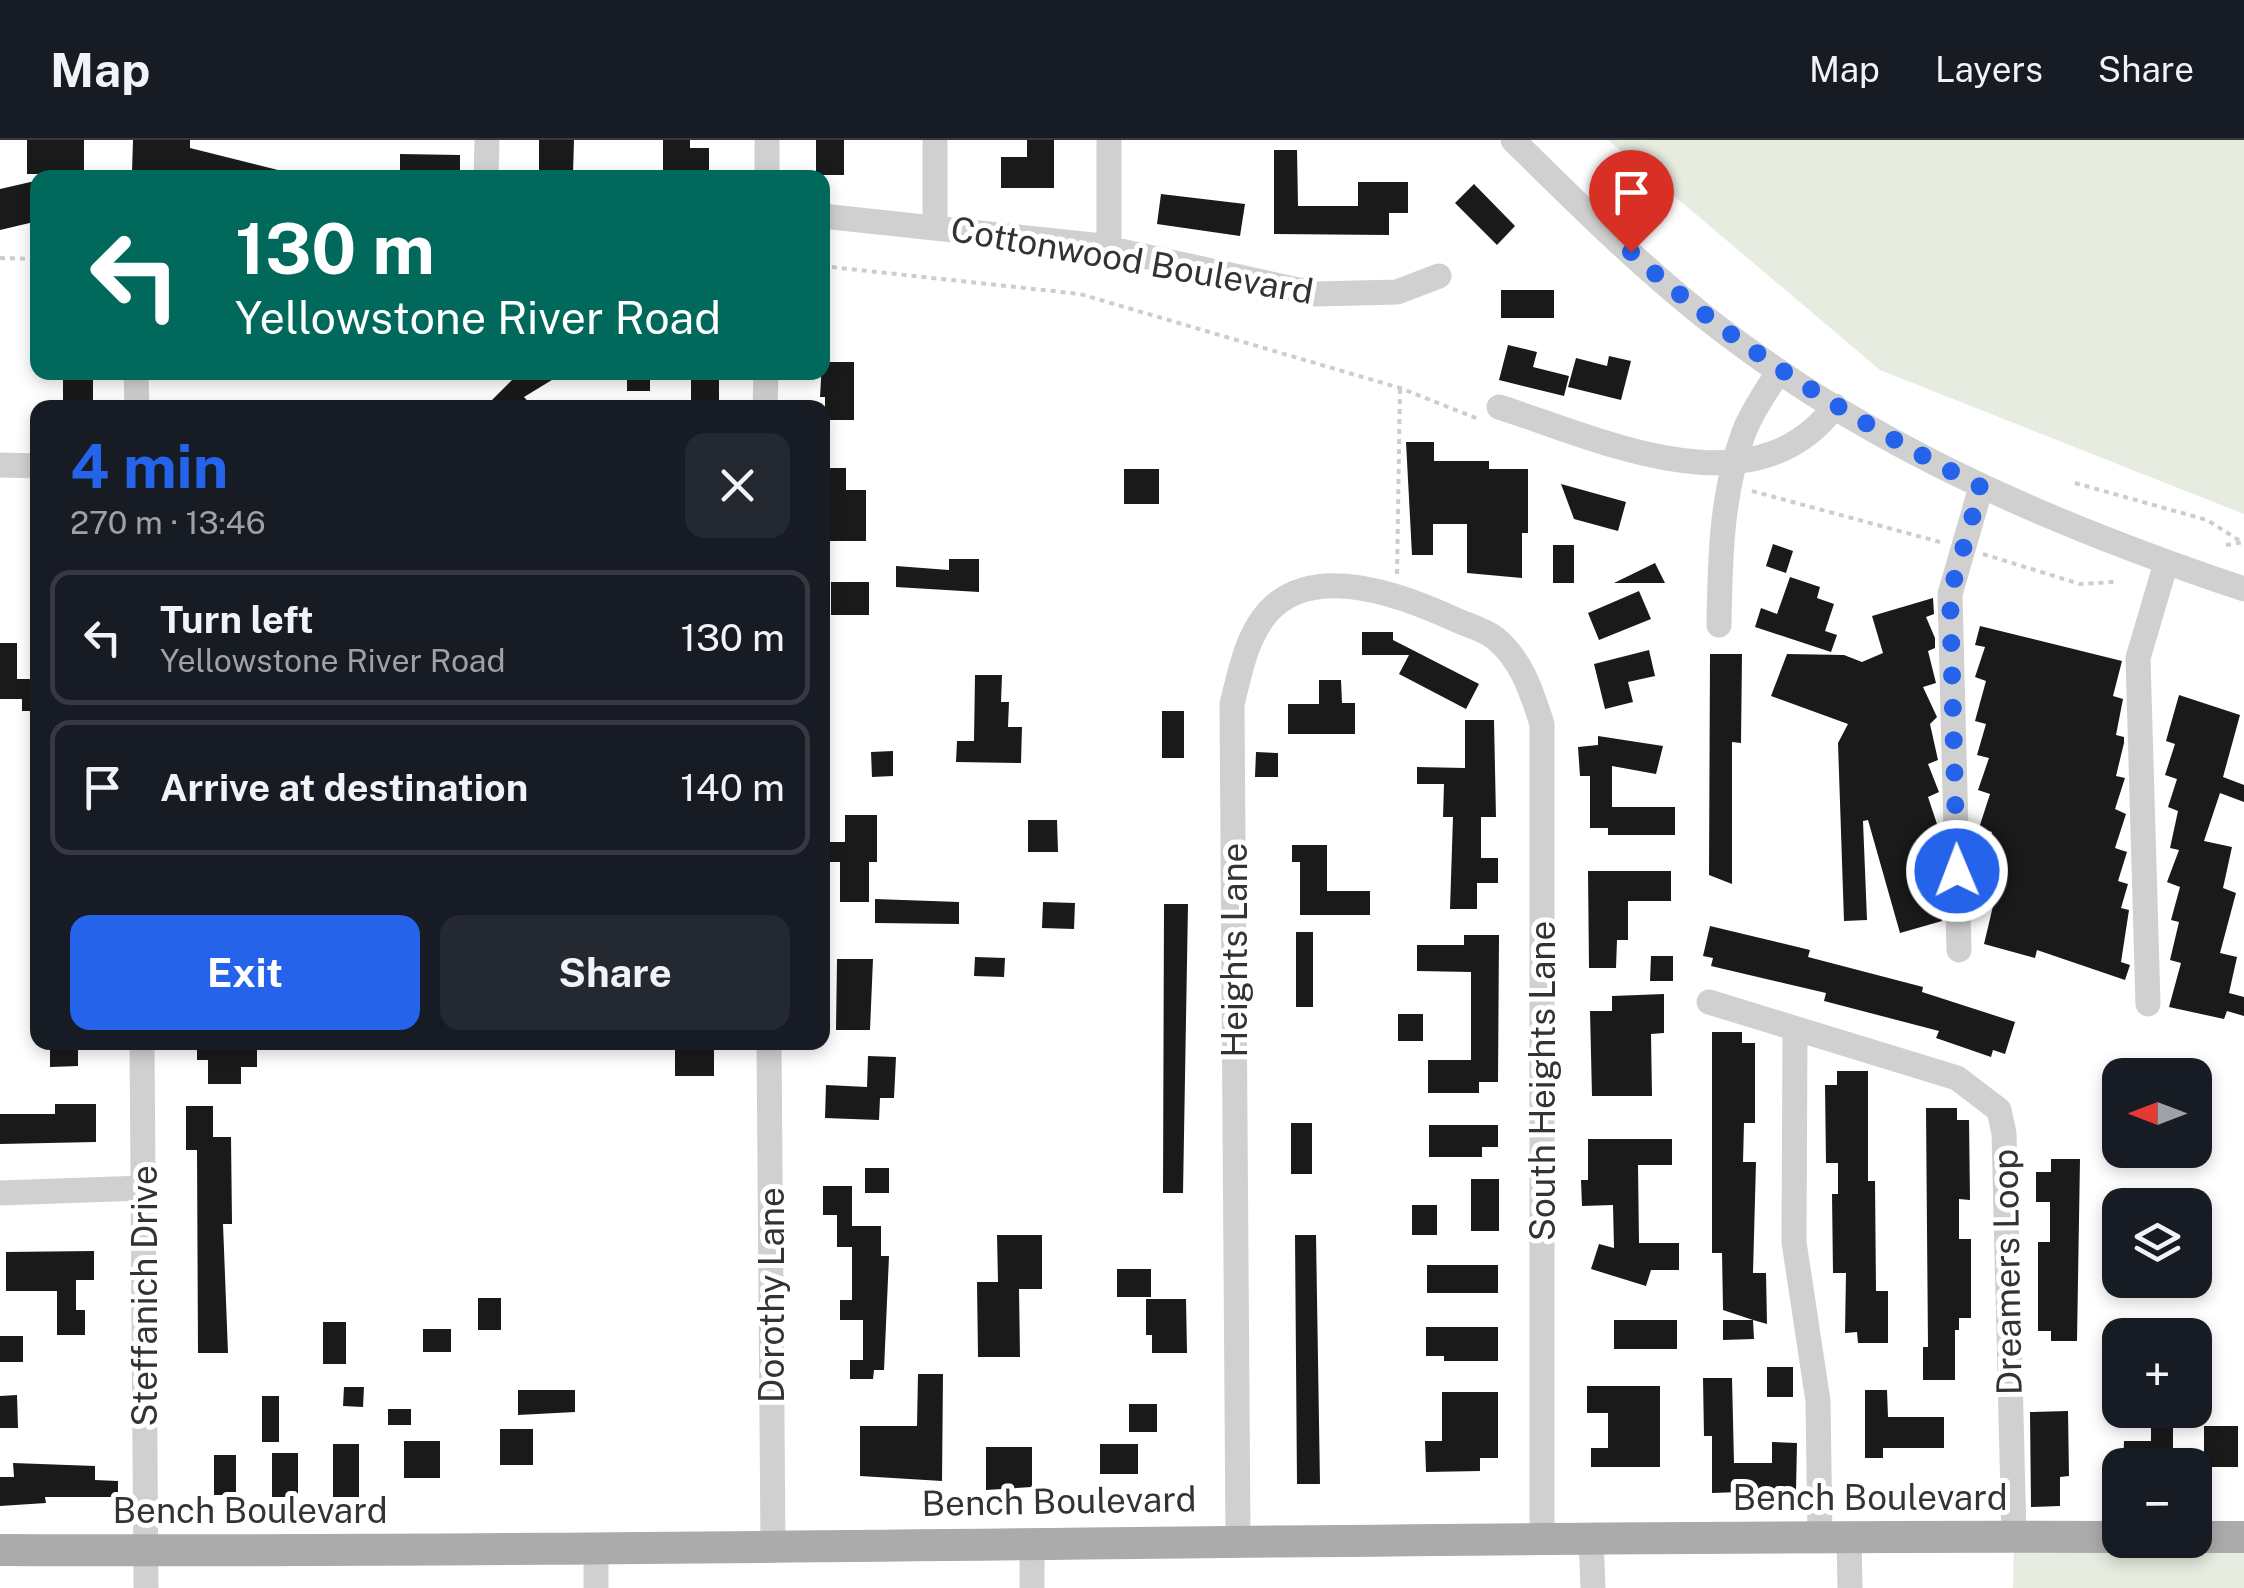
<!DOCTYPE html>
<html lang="en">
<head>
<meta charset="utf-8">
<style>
	body { margin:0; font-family:"Public Sans",sans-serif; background:#242831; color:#f1f3f6; height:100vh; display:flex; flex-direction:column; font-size:38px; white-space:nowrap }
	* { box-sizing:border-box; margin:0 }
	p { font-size:32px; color:#9ea1a6 }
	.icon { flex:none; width:55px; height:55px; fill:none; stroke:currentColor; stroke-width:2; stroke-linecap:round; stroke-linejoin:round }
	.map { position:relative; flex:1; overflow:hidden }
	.side { position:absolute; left:30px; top:260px; width:800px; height:650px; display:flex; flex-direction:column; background:#171b24; border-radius:20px; box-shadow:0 5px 15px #0003 }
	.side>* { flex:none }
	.hud { position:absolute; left:30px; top:30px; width:800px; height:210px; border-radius:20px; box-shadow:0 5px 15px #0003; background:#00695c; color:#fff; overflow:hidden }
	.needle { width:65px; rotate:270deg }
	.buttons { position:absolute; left:2102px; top:918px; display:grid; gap:20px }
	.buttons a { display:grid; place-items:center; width:110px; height:110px; border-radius:20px; background:#171b24; box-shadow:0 5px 15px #0003; font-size:50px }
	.pin { position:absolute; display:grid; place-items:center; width:85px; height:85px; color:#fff; margin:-102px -42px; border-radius:50% 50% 50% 0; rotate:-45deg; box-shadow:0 0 10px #0007 }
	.pin .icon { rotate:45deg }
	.me { position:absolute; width:110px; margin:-55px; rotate:359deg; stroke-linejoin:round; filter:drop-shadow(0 0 8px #0008) }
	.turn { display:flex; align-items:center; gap:35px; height:210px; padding:0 40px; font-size:45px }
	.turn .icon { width:130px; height:130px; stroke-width:2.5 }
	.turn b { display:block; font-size:70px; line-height:85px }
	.round { display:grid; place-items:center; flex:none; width:105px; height:105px; border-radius:20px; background:#242831 }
	.head { display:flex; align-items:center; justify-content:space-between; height:170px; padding:0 40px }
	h1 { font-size:60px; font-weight:700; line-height:75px; color:#2563eb }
	.cta { display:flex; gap:20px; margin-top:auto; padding:20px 40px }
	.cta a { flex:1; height:115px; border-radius:20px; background:#2563eb; color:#fff; font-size:40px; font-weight:700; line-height:115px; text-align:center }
	.cta a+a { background:#242831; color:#f1f3f6 }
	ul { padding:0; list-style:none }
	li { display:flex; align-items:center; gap:30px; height:135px; margin:0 20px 15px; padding:0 20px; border:5px solid #363941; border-radius:20px }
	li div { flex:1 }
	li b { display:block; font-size:38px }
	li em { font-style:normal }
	header { display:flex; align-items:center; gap:60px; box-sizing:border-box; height:140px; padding:0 50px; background:#171b24; border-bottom:2px solid #363941 }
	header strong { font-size:48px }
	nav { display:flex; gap:55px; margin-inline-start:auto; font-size:35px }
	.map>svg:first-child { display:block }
	.green { fill:#e6ecdf }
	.building { fill:#1a1a1a }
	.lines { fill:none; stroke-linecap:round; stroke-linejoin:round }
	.path { stroke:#cdcdcd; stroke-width:4; stroke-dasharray:5 5; stroke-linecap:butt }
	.minor { stroke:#d0d0d0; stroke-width:25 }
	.major { stroke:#ababab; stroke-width:32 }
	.route { stroke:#2563eb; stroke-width:18; stroke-dasharray:0 32.4 }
	.labels { text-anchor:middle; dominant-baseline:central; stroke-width:10; stroke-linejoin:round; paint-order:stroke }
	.street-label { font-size:35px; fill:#333; stroke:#fff }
</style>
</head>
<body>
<header>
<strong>Map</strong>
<nav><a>Map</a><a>Layers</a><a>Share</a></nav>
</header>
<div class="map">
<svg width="2244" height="1448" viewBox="0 0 2244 1448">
	<rect width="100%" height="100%" fill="#fff"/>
	<!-- green -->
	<path class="green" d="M1608 0H2244V374L1880 230Z
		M2014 1397H2244V1448H2013Z"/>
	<!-- building -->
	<path class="building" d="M27 0H84V34H27Z
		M133 0H190V8L278 30 277 38 132 32Z
		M539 0H574L573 34H539Z
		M663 0H690V8H709V38H663Z
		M816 0H844V35H816Z
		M1027 0H1054V48H1001V17H1027Z
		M1274 10H1297L1298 66H1358V42H1408V73H1389V95L1274 94Z
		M400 14 460 15V38H400Z
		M35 41 38 81 0 90V49Z
		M1474 44 1515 86 1497 105 1455 63Z
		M1161 54 1245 64 1240 96 1157 84Z
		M1501 150H1554V178H1501Z
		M1508 205 1537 212 1533 227 1569 236 1564 256 1499 240Z
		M1609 216 1631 221 1621 260 1568 247 1576 218 1607 226Z
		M822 222H854V280H825V257H820Z
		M63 232H93V268H63Z
		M520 232H565L524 257 534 268H484Z
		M627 232H650V251H627Z
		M691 232H719V263H691Z
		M1406 302H1434V321H1489V329H1528V393H1522V438L1467 433V384H1433V415H1412Z
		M822 328H846V350H866V401H828V356H822Z
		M1124 329H1159V364H1124Z
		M1561 344 1626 362 1618 391 1574 379Z
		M1773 404 1793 411 1786 433 1766 426Z
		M1553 405H1574V443H1553Z
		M949 419H979V452L896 447V426L949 430Z
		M1655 423 1665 443H1614Z
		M1790 437 1820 447 1817 458 1834 464 1825 491 1837 495 1831 512 1755 487 1761 468 1777 474Z
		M831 442H869V475H831Z
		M1639 451 1651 479 1599 500 1588 473Z
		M1933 458 1934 474 1926 477 1935 498V508L1928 511 1936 543 1923 547 1937 577 1930 584 1938 620 1928 624 1939 652 1928 657 1940 693 1932 698 1941 734 1932 737 1942 781 1900 793 1868 680 1863 681 1867 780 1844 781 1838 603 1848 584 1771 556 1787 514 1844 515 1862 522 1883 513 1872 476Z
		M1980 486 2122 521 2113 556 2123 559 2116 595 2124 597V603L2116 636 2125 638 2115 669 2126 674 2115 708 2127 712 2118 741 2128 744 2121 768 2129 770 2121 822 2130 825 2125 840 2037 810 2035 818 1984 804 1993 766 1980 762 1991 728 1983 725 1992 692 1979 688 1990 654 1978 650 1989 618 1977 615 1986 584 1975 581 1986 541 1975 537 1985 507 1975 505Z
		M1362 492H1393V500L1479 544 1466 569 1399 534 1409 515H1362Z
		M0 503H17V539H38V571H22V559H0Z
		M1649 510 1655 536 1628 542 1633 562 1605 569 1594 524Z
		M1710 514H1742L1741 603 1732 602V744L1709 735Z
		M975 535H1002L1001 562H1009L1008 587H1022L1021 623 956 622 957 601H974Z
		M1319 540H1341L1342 563H1355V594H1288V564H1319Z
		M2179 555 2240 575 2223 637 2244 645V662L2220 653 2204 701 2232 707 2223 748 2236 753 2220 813 2237 817 2229 853 2244 857V876L2227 871 2224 879 2169 867 2181 823 2170 820 2179 782 2171 780 2180 747 2167 742 2179 710 2170 708 2178 671 2168 667 2177 639 2165 635 2175 604 2166 601Z
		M1162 571H1184V618H1162Z
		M1465 580H1494L1496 677H1481V718H1498V743H1477V769H1450L1453 677H1443L1444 644H1417V627L1465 628Z
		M1598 596 1663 606 1656 634 1612 626V667H1675V695H1608V688H1590V636H1580L1578 607 1598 605Z
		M893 611V636L872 637 871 612Z
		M1256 612 1278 613V637H1255Z
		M845 675H877V722H869V762H840V722H830V702H845Z
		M1028 680H1057L1058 712H1028Z
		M1292 705H1327V751H1370V775H1300V722H1292Z
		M1588 731H1671V761H1628V800H1617L1616 828H1589Z
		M875 759 959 762V784L875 783Z
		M1043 762 1075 763 1074 789 1042 788Z
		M1164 764H1188L1183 1053H1163Z
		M1710 786 1810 810 1808 817 1923 847 1922 852 2015 882 2005 914 1993 910 1991 917 1936 898 1939 891 1824 861 1826 853 1711 826 1713 818 1703 816Z
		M1296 792H1313V867H1296Z
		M1464 795H1499L1498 942H1479V953H1428V920H1471V832L1417 831V805H1464Z
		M1651 816H1673V841H1650Z
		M975 817 1005 818 1004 837 974 836Z
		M837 819H873L870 890H836Z
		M1664 854V893L1651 894 1652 956H1592L1590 871H1612V856Z
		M1398 874H1423V901H1398Z
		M1712 892H1742V903H1755V983H1744L1743 1022H1756L1753 1133H1766L1767 1184 1753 1180 1754 1199 1723 1200V1180H1753L1723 1170 1722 1113H1712Z
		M50 902H78V926L50 927Z
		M197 902H257V927H241V944H208V920H197Z
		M675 908H714V936H675Z
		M868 916 896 917 894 958H880L879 980 825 978 826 945 867 947Z
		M1837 931H1868V1041H1875L1876 1151H1888V1203H1858L1857 1192 1845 1193 1846 1133H1833L1832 1054H1838V1023H1826L1825 945H1837Z
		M55 964H96V1002L0 1004V974H55Z
		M186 966H213V997H231L232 1084H223L228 1213H198L197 1010H186Z
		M1926 968H1957V980H1969L1970 1060 1959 1059V1099H1971V1178H1959V1190H1955V1240H1923V1207H1928Z
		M1291 983H1312V1034H1291Z
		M1429 985H1498V1007H1482V1017H1429Z
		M1588 999H1672V1025H1638L1639 1103H1679V1130H1651L1646 1146 1591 1129 1599 1104 1614 1108 1613 1065 1582 1066 1581 1040H1588Z
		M2051 1019H2080L2077 1201H2051V1191H2038V1102H2050V1062H2036V1032H2051Z
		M865 1028H889V1053H865Z
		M1471 1039H1499V1091H1471Z
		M823 1046H852V1086H881V1116H889L884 1230H874L873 1239H850V1220H863V1180H840V1160H852V1107H837V1075H823Z
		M1412 1065H1437V1095H1412Z
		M997 1095H1042V1149H1019L1020 1217H978L977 1142H998Z
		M1295 1095H1316L1320 1344H1297Z
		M94 1111V1140H76V1170H85V1195H57V1151H6V1112Z
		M1427 1125H1498V1153H1427Z
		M1117 1129H1151V1157H1117Z
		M478 1158H501V1190H478Z
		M1146 1159H1186L1187 1213H1152V1195H1146Z
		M1614 1180H1677V1209H1614Z
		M323 1182H346V1224H323Z
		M1426 1187H1498V1221H1444V1216H1426Z
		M423 1189H451V1212H423Z
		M0 1196H23V1222H0Z
		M1767 1227H1793V1257H1767Z
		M918 1234H943L942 1341 860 1336V1286H917Z
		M1703 1238H1732L1734 1323H1772V1302L1797 1303 1796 1350 1712 1353V1296H1704Z
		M1587 1246H1660V1327H1591V1308H1608V1273H1587Z
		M344 1247H364L363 1267 343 1266Z
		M518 1250H575V1272L518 1275Z
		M1865 1250H1887L1888 1277H1944V1308H1883V1318H1865Z
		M1442 1252H1498V1318H1480V1331L1426 1332 1425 1301H1442Z
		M17 1255 18 1288H0V1256Z
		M262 1256H279V1302H262Z
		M1129 1264H1157V1292H1129Z
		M388 1269H411V1285H388Z
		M2068 1271 2069 1336 2060 1337V1366L2031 1367 2030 1272Z
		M2151 1286H2173V1321L2123 1325 2124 1301H2151Z
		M2204 1286H2238V1327H2204Z
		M500 1289H533V1325H500Z
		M404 1301H440V1338H404Z
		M333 1304H359V1357H333Z
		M1100 1304H1138V1334H1100Z
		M986 1307H1032V1347L986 1350Z
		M272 1313H298V1357H272Z
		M214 1315H236V1355H214Z
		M13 1323 95 1326V1340L118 1341V1357H45L46 1363 0 1366V1337H14Z"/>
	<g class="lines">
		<!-- path -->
		<path class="path" d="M0 118 38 119
			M822 126 1080 154 1400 248 1481 280
			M2075 343 2207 380 2240 401
			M1752 351 1940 402
			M2226 405 2244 402
			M1983 414 2080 444 2114 442
			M1397 434 1400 248"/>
		<!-- minor -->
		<path class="minor" d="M767 0V38
			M935 0V86
			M1513 0C1578 64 1643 129 1715 185 1873 308 2056 386 2244 449
			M486 38 487 0
			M822 76 1093 105 1317 154 1397 152 1439 136
			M1109 109V0
			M136 232 137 268
			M1499 267C1600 299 1754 375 1835 266
			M765 268 766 232
			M0 325 38 326
			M1719 485C1720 420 1721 354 1744 292 1752 271 1767 250 1779 231
			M1959 810 1950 454 1981 347
			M1709 862 1957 938 1999 970 2004 993 2014 1397
			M2148 864 2138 518 2166 423
			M1795 891 1794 1102 1818 1261 1820 1397
			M142 902 146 1448
			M769 902 773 1407
			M0 1053 143 1048
			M1591 1397 1593 1448
			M1849 1397 1850 1448
			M1238 1399 1232 564C1240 533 1246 497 1268 472 1314 421 1404 456 1454 479 1467 485 1485 490 1495 498 1522 520 1532 553 1542 584V1397
			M596 1410V1448
			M1032 1448V1401"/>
		<!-- major -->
		<path class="major" d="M2195 1397H2244
			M0 1410C707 1413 1413 1395 2120 1397"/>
	</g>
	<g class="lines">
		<!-- route -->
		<path class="route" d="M1631 112C1737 209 1855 281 1981 347L1950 454 1957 731"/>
	</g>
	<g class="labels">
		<!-- street labels -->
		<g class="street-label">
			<text transform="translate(1132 120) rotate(10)">Cottonwood Boulevard</text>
			<text transform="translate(1234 810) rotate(-90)">Heights Lane</text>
			<text transform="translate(1542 941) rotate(-90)">South Heights Lane</text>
			<text transform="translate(2007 1132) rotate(-91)">Dreamers Loop</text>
			<text transform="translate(771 1155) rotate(-90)">Dorothy Lane</text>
			<text transform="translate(144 1156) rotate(-90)">Steffanich Drive</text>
			<text x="1870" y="1357">Bench Boulevard</text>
			<text transform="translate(1059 1361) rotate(-1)">Bench Boulevard</text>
			<text x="250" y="1370">Bench Boulevard</text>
		</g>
	</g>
</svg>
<div class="buttons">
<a><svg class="needle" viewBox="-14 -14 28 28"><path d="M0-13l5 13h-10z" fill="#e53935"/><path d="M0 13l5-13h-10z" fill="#9ea1a6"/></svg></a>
<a><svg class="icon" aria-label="layers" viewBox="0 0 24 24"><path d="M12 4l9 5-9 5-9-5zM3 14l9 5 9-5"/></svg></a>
<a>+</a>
<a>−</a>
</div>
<div class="pin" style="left:1631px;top:112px;background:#d93025"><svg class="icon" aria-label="arrive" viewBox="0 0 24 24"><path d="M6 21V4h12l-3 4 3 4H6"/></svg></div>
<svg class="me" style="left:1957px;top:731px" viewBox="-20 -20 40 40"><circle r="17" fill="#2563eb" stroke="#fff" stroke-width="3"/><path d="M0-11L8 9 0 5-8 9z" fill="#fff"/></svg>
<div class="hud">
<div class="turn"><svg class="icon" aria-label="left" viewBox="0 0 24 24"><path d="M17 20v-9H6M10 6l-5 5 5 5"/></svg><div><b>130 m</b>Yellowstone River Road</div></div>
</div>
<section class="side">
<div class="head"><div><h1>4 min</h1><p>270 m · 13:46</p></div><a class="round"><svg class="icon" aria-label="close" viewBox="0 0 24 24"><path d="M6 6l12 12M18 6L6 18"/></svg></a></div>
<ul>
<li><svg class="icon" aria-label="left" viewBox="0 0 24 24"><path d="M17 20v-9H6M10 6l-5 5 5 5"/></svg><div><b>Turn left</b><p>Yellowstone River Road</p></div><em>130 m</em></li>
<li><svg class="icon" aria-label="arrive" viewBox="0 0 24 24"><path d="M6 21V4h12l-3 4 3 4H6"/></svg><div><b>Arrive at destination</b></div><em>140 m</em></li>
</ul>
<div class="cta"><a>Exit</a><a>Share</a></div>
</section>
</div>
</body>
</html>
